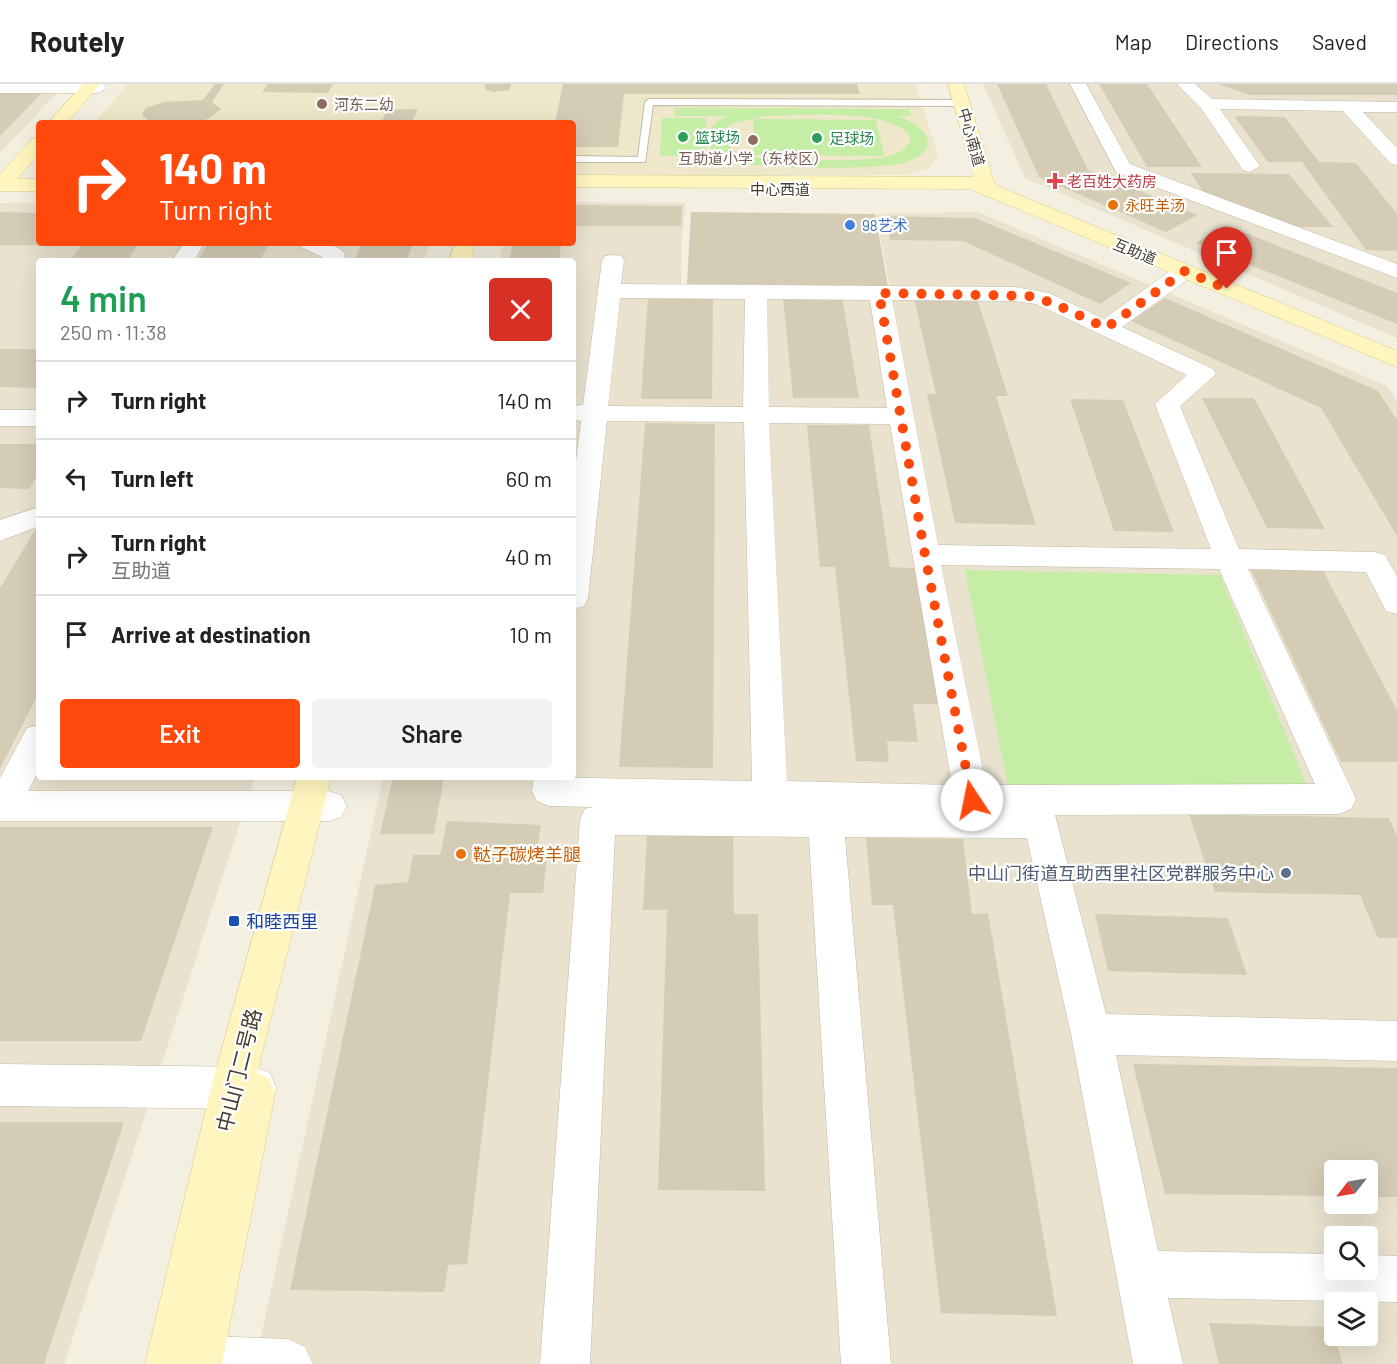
<!DOCTYPE html>
<html lang="en">
<head>
<meta charset="utf-8">
<style>
	body { margin:0; font-family:Barlow,"Noto Sans SC",sans-serif; background:#f2f2f2; color:#222; height:100vh; display:flex; flex-direction:column; font-size:22px; white-space:nowrap }
	* { box-sizing:border-box; margin:0 }
	p { font-size:20px; color:#767676 }
	.icon { flex:none; width:33px; height:33px; fill:none; stroke:currentColor; stroke-width:2; stroke-linecap:round; stroke-linejoin:round }
	.map { position:relative; flex:1; overflow:hidden }
	.details { position:absolute; left:36px; top:174px; width:540px; height:522px; display:flex; flex-direction:column; background:#fff; border-radius:6px; box-shadow:0 6px 24px #0002 }
	.details>* { flex:none }
	.hud { position:absolute; left:36px; top:36px; width:540px; height:126px; border-radius:6px; box-shadow:0 6px 24px #0002; background:#ff480c; color:#fff; overflow:hidden }
	.needle { width:39px; rotate:239deg }
	.controls { position:absolute; left:1324px; top:1076px; display:grid; gap:12px }
	.controls a { display:grid; place-items:center; width:54px; height:54px; border-radius:6px; background:#fff; box-shadow:0 6px 24px #0002; font-size:30px }
	.pin { position:absolute; display:grid; place-items:center; width:51px; height:51px; color:#fff; margin:-62px -26px; border-radius:50% 50% 50% 0; rotate:-45deg; box-shadow:0 0 6px #0007 }
	.pin .icon { rotate:45deg }
	.me { position:absolute; width:66px; margin:-33px; rotate:349deg; stroke-linejoin:round; filter:drop-shadow(0 0 4px #0008) }
	.turn { display:flex; align-items:center; gap:21px; height:126px; padding:0 24px; font-size:27px }
	.turn .icon { width:78px; height:78px; stroke-width:2.5 }
	.turn b { display:block; font-size:42px; line-height:51px }
	.round { display:grid; place-items:center; flex:none; width:63px; height:63px; border-radius:6px; background:#f2f2f2 }
	.head { display:flex; align-items:center; justify-content:space-between; height:102px; padding:0 24px }
	h1 { font-size:36px; font-weight:600; line-height:45px; color:#1e9e55 }
	.button { display:flex; gap:12px; margin-top:auto; padding:12px 24px }
	.button a { flex:1; height:69px; border-radius:6px; background:#ff480c; color:#fff; font-size:24px; font-weight:600; line-height:69px; text-align:center }
	.button a+a { background:#f2f2f2; color:#222 }
	ul { padding:0; list-style:none }
	li { display:flex; align-items:center; gap:18px; height:78px; padding:0 24px; border-top:2px solid #e0e0e0 }
	li div { flex:1 }
	li b { display:block; font-size:22px }
	li em { font-style:normal }
	header { display:flex; align-items:center; gap:36px; box-sizing:border-box; height:84px; padding:0 30px; background:#fff; border-bottom:2px solid #e0e0e0 }
	header strong { font-size:28px }
	nav { display:flex; gap:33px; margin-inline-start:auto; font-size:21px }
	.map>svg:first-child { display:block }
	.residential { fill:#e8e2cf; fill-rule:evenodd }
	.education { fill:#eee7c9 }
	.green { fill:#c5eda5; fill-rule:evenodd }
	.building { fill:#d5ccb6 }
	.lines { fill:none; stroke-linecap:round; stroke-linejoin:round }
	.lane-casing { stroke:#c2bba6; stroke-width:2 }
	.street-casing { stroke:#c2bba6; stroke-width:1 }
	.secondary-casing { stroke:#d8cc8b; stroke-width:1 }
	.lane { fill:#fff; fill-rule:evenodd }
	.street { fill:#fff; fill-rule:evenodd }
	.secondary { fill:#fff6bf; fill-rule:evenodd }
	.route { stroke:#ff480c; stroke-width:10; stroke-dasharray:0 18 }
	.education-dot { fill:#8d6e63; stroke:#fff; stroke-width:2 }
	.leisure-dot { fill:#2e9e5b; stroke:#fff; stroke-width:2 }
	.health-dot { fill:#e0444e; stroke:#fff; stroke-width:2 }
	.food-dot { fill:#e8710a; stroke:#fff; stroke-width:2 }
	.shop-dot { fill:#3f7fe0; stroke:#fff; stroke-width:2 }
	.service-dot { fill:#5c6f8a; stroke:#fff; stroke-width:2 }
	.transit-dot { fill:#1a4fb4; stroke:#fff; stroke-width:2 }
	.labels { text-anchor:middle; dominant-baseline:central; stroke-width:4.5; stroke-linejoin:round; paint-order:stroke }
	.far-education-label { font-size:15px; fill:#785e54; stroke:#fff; text-anchor:start }
	.far-leisure-label { font-size:15px; fill:#27864d; stroke:#fff; text-anchor:start }
	.far-street-label { font-size:15px; fill:#453f32; stroke:#fff }
	.far-health-label { font-size:15px; fill:#be3a42; stroke:#fff; text-anchor:start }
	.far-food-label { font-size:15px; fill:#c56008; stroke:#fff; text-anchor:start }
	.far-shop-label { font-size:15px; fill:#366cbe; stroke:#fff; text-anchor:start }
	.food-label { font-size:18px; fill:#c56008; stroke:#fff; text-anchor:start }
	.service-label { font-size:18px; fill:#4e5e75; stroke:#fff; text-anchor:end }
	.transit-label { font-size:18px; fill:#164399; stroke:#fff; text-anchor:start }
	.near-street-label { font-size:21px; fill:#453f32; stroke:#fff }
</style>
</head>
<body>
<header>
<strong>Routely</strong>
<nav><a>Map</a><a>Directions</a><a>Saved</a></nav>
</header>
<div class="map">
<svg width="1397" height="1280" viewBox="0 0 1397 1280">
	<rect width="100%" height="100%" fill="#f3efe1"/>
	<!-- residential -->
	<path class="residential" d="M0 0H65L0 69Z
		M983 0H1397V254L1025 94Z
		M573 118 686 119 682 152 681 202 890 205 876 130 978 128 1387 302 1397 317V1280H255L383 693H573V177H499L504 159H573ZM1335 1086H1368V1119H1335ZM1335 1152H1368V1185H1335ZM1335 1218H1368V1251H1335Z
		M0 119H39V159H430L424 177H39V693H255L64 1280H0Z"/>
	<!-- education -->
	<path class="education" d="M128 0H916L938 73 928 84 907 91H573V39H94Z"/>
	<!-- green -->
	<path class="green" d="M675 24 909 25 911 32H897C928 42 944 66 903 79 878 86 761 85 736 78 724 74 713 68 706 58V72H660L662 34H706V49L716 38 727 32H674ZM764 32C793 32 902 22 911 56 906 66 896 71 885 73 865 78 765 77 746 72 735 69 725 62 723 51L731 40Z
		M753 35 876 36 884 72 754 71Z
		M965 486 1220 491 1310 709 1008 703Z"/>
	<!-- building -->
	<path class="building" d="M215 0H224L212 18 221 25 208 35 190 39H157L146 35 142 30 146 24 164 18 203 16Z
		M268 0H333L328 9 262 8Z
		M485 0H511L510 6 493 8 485 5Z
		M563 0H857L860 10H624L618 63H573V39H555Z
		M997 0H1046L1088 86 1198 131 1166 148 1039 93Z
		M1099 0H1147L1202 83H1147Z
		M1218 0H1397V11H1250Z
		M0 8H43L0 52Z
		M418 25 411 39H381L387 26Z
		M1234 32 1285 33 1319 78 1356 79 1397 130V167L1366 166 1302 78H1268Z
		M1191 89 1289 90 1333 143H1295L1203 108Z
		M573 121 682 122 681 142H573Z
		M0 128 39 129V159H139L127 177H70L81 162 0 161Z
		M691 128 875 130 888 202 687 200Z
		M885 132 975 134 1131 199 1100 220 963 157 890 156Z
		M1225 141 1397 209V240L1196 159Z
		M208 159H269L260 177H198Z
		M362 159H413L407 177H354Z
		M513 159H561L559 177H509Z
		M648 212 713 213 712 315H641Z
		M783 213H842L859 314H793Z
		M914 214H977L1008 312H996L1036 441 955 439 927 310H936Z
		M1165 214 1378 307 1397 336V452L1321 324 1131 237Z
		M0 265H39V304L0 303Z
		M1202 314H1254L1325 445 1267 444Z
		M1070 315 1123 316 1174 448 1114 447Z
		M645 339 715 340 713 684 619 683Z
		M807 341H869L890 483 915 484 938 620H913L918 658 887 657 889 678 856 677 835 483H820Z
		M0 360H39V389L29 405 0 404Z
		M35 446H39V608L0 685V504Z
		M1322 485 1397 626V678H1341L1251 486Z
		M393 693H444L434 750H380Z
		M1189 730 1389 734 1397 752V854H1378L1360 811 1215 808Z
		M447 737 541 741 536 774 547 773 543 809H510L467 1180 448 1181 444 1208 290 1206 375 801 408 798 413 771H440Z
		M0 743H213L141 957H0Z
		M647 748 733 749 734 830H758L765 1107 658 1106 667 826H643Z
		M866 754 963 755 972 830 988 829 1057 1232 941 1229 893 821H872Z
		M1095 830 1228 834 1247 891 1108 887Z
		M1133 980 1397 984V1113H1368V1086H1335V1112L1165 1110Z
		M0 1038H124L44 1280H0Z
		M1209 1239 1331 1243 1343 1280H1219Z"/>
	<g class="lines">
		<defs>
			<path id="lane" d="M649 15 962 16 966 19 962 22 653 21 645 78H573V72L638 73 645 18Z"/>
			<path id="street" d="M0 0H103L107 4 98 9H0Z
				M1070 0H1086L1130 80 1397 180V194L1116 88Z
				M1177 0H1195L1212 15 1397 18V28H1363L1397 64V81L1390 79 1343 27 1220 25 1260 82 1250 88 1243 86 1201 24Z
				M184 159H204L194 177H172Z
				M298 159C313 159 335 156 345 170L342 177H320L322 173 301 163Z
				M613 171 621 172 624 177 621 200 1014 203 1049 209 1104 235 1177 182H1193L1196 187 1193 192 1122 243 1213 285 1216 290 1180 322 1239 465 1375 468 1385 471 1397 492V530L1386 527 1366 488 1248 485 1356 715 1351 725 1339 730 1055 731 1106 930 1397 937V977L1116 971 1158 1167 1335 1170V1185H1368V1171L1397 1172V1218L1168 1214 1183 1280H1133L1071 950 1027 754 845 753 891 1280H841L809 753 615 751 590 1280H540L580 736 585 725 593 723 549 722 537 717 532 707 534 693 752 697 744 338 607 337 588 514 584 522 573 525V400L581 337 573 336V322L583 321 602 177 605 172ZM620 214 745 215 743 323 608 322ZM767 215 870 216 887 324 769 323ZM892 216 1014 217 1036 220 1187 291 1155 320 1211 465 938 461ZM769 339 890 340 952 701 787 697ZM941 481 1219 485 1315 700 986 701Z
				M0 326H39V342H0Z
				M39 423V442L0 457V436Z
				M39 641V686L28 707H329L341 711 347 722 341 733 329 737H0V694L27 644Z
				M0 980 255 983 270 989 276 1004 270 1019 255 1025 0 1022Z
				M179 1251 288 1255 305 1263 313 1280H157L155 1275 162 1258Z"/>
			<path id="secondary" d="M83 0H100L67 39H48Z
				M948 0H964L995 101 1397 267V283L970 105 573 103V91L974 93Z
				M39 53V70L17 95H39V107H0V90L32 55Z
				M455 159H475L471 177H449Z
				M297 693H331L257 989 269 994 275 1009 222 1280H145L211 1004Z"/>
		</defs>
		<!-- lane casing -->
		<use href="#lane" class="lane-casing"/>
		<!-- street casing -->
		<use href="#street" class="street-casing"/>
		<!-- secondary casing -->
		<use href="#secondary" class="secondary-casing"/>
		<!-- lane -->
		<use href="#lane" class="lane"/>
		<!-- street -->
		<use href="#street" class="street"/>
		<!-- secondary -->
		<use href="#secondary" class="secondary"/>
	</g>
	<g class="lines">
		<!-- route -->
		<path class="route" d="M972 716 925 471 879 209 1029 212 1053 219 1106 244 1185 187 1227 205"/>
	</g>
	<!-- markers -->
	<g class="education-dot">
		<circle cx="322" cy="20" r="6"/>
		<circle cx="753" cy="56" r="6"/>
	</g>
	<g class="leisure-dot">
		<circle cx="683" cy="53" r="6"/>
		<circle cx="817" cy="54" r="6"/>
	</g>
	<path class="health-dot" d="M1052 88h6v6h6v6h-6v6h-6v-6h-6v-6h6z"/>
	<g class="food-dot">
		<circle cx="1113" cy="121" r="6"/>
		<circle cx="461" cy="770" r="6"/>
	</g>
	<circle class="shop-dot" cx="850" cy="141" r="6"/>
	<circle class="service-dot" cx="1286" cy="789" r="6"/>
	<rect class="transit-dot" x="228" y="831" width="12" height="12" rx="3"/>
	<g class="labels">
		<!-- far-education labels -->
		<g class="far-education-label">
			<text x="334" y="20">河东二幼</text>
			<text x="753" y="74" text-anchor="middle">互助道小学（东校区）</text>
		</g>
		<!-- far-leisure labels -->
		<g class="far-leisure-label">
			<text x="695" y="53">篮球场</text>
			<text x="829" y="54">足球场</text>
		</g>
		<!-- far-street labels -->
		<g class="far-street-label">
			<text transform="translate(972 53) rotate(74)">中心南道</text>
			<text x="780" y="105">中心西道</text>
			<text transform="translate(1135 167) rotate(22)">互助道</text>
		</g>
		<!-- far-health labels -->
		<g class="far-health-label">
			<text x="1067" y="97">老百姓大药房</text>
		</g>
		<!-- far-food labels -->
		<g class="far-food-label">
			<text x="1125" y="121">永旺羊汤</text>
		</g>
		<!-- far-shop labels -->
		<g class="far-shop-label">
			<text x="862" y="141">98艺术</text>
		</g>
		<!-- food labels -->
		<g class="food-label">
			<text x="473" y="770">鞑子碳烤羊腿</text>
		</g>
		<!-- service labels -->
		<g class="service-label">
			<text x="1274" y="789">中山门街道互助西里社区党群服务中心</text>
		</g>
		<!-- transit labels -->
		<g class="transit-label">
			<text x="246" y="837">和睦西里</text>
		</g>
		<!-- near-street labels -->
		<g class="near-street-label">
			<text transform="translate(238 986) rotate(-76)">中山门二号路</text>
		</g>
	</g>
</svg>
<div class="controls">
<a><svg class="needle" viewBox="-14 -14 28 28"><path d="M0-13l5 13h-10z" fill="#e53935"/><path d="M0 13l5-13h-10z" fill="#767676"/></svg></a>
<a><svg class="icon" aria-label="search" viewBox="0 0 24 24"><circle cx="10" cy="10" r="6"/><path d="M15 15l6 6"/></svg></a>
<a><svg class="icon" aria-label="layers" viewBox="0 0 24 24"><path d="M12 4l9 5-9 5-9-5zM3 14l9 5 9-5"/></svg></a>
</div>
<div class="pin" style="left:1227px;top:205px;background:#d93025"><svg class="icon" aria-label="arrive" viewBox="0 0 24 24"><path d="M6 21V4h12l-3 4 3 4H6"/></svg></div>
<svg class="me" style="left:972px;top:716px" viewBox="-20 -20 40 40"><circle r="19" fill="#fff"/><path d="M0-13L10 11 0 6-10 11z" fill="#ff480c"/></svg>
<div class="hud">
<div class="turn"><svg class="icon" aria-label="right" viewBox="0 0 24 24"><path d="M7 20v-9h11M14 6l5 5-5 5"/></svg><div><b>140 m</b>Turn right</div></div>
</div>
<section class="details">
<div class="head"><div><h1>4 min</h1><p>250 m · 11:38</p></div><a class="round" style="background:#d93025;color:#fff"><svg class="icon" aria-label="close" viewBox="0 0 24 24"><path d="M6 6l12 12M18 6L6 18"/></svg></a></div>
<ul>
<li><svg class="icon" aria-label="right" viewBox="0 0 24 24"><path d="M7 20v-9h11M14 6l5 5-5 5"/></svg><div><b>Turn right</b></div><em>140 m</em></li>
<li><svg class="icon" aria-label="left" viewBox="0 0 24 24"><path d="M17 20v-9H6M10 6l-5 5 5 5"/></svg><div><b>Turn left</b></div><em>60 m</em></li>
<li><svg class="icon" aria-label="right" viewBox="0 0 24 24"><path d="M7 20v-9h11M14 6l5 5-5 5"/></svg><div><b>Turn right</b><p>互助道</p></div><em>40 m</em></li>
<li><svg class="icon" aria-label="arrive" viewBox="0 0 24 24"><path d="M6 21V4h12l-3 4 3 4H6"/></svg><div><b>Arrive at destination</b></div><em>10 m</em></li>
</ul>
<div class="button"><a>Exit</a><a>Share</a></div>
</section>
</div>
</body>
</html>
